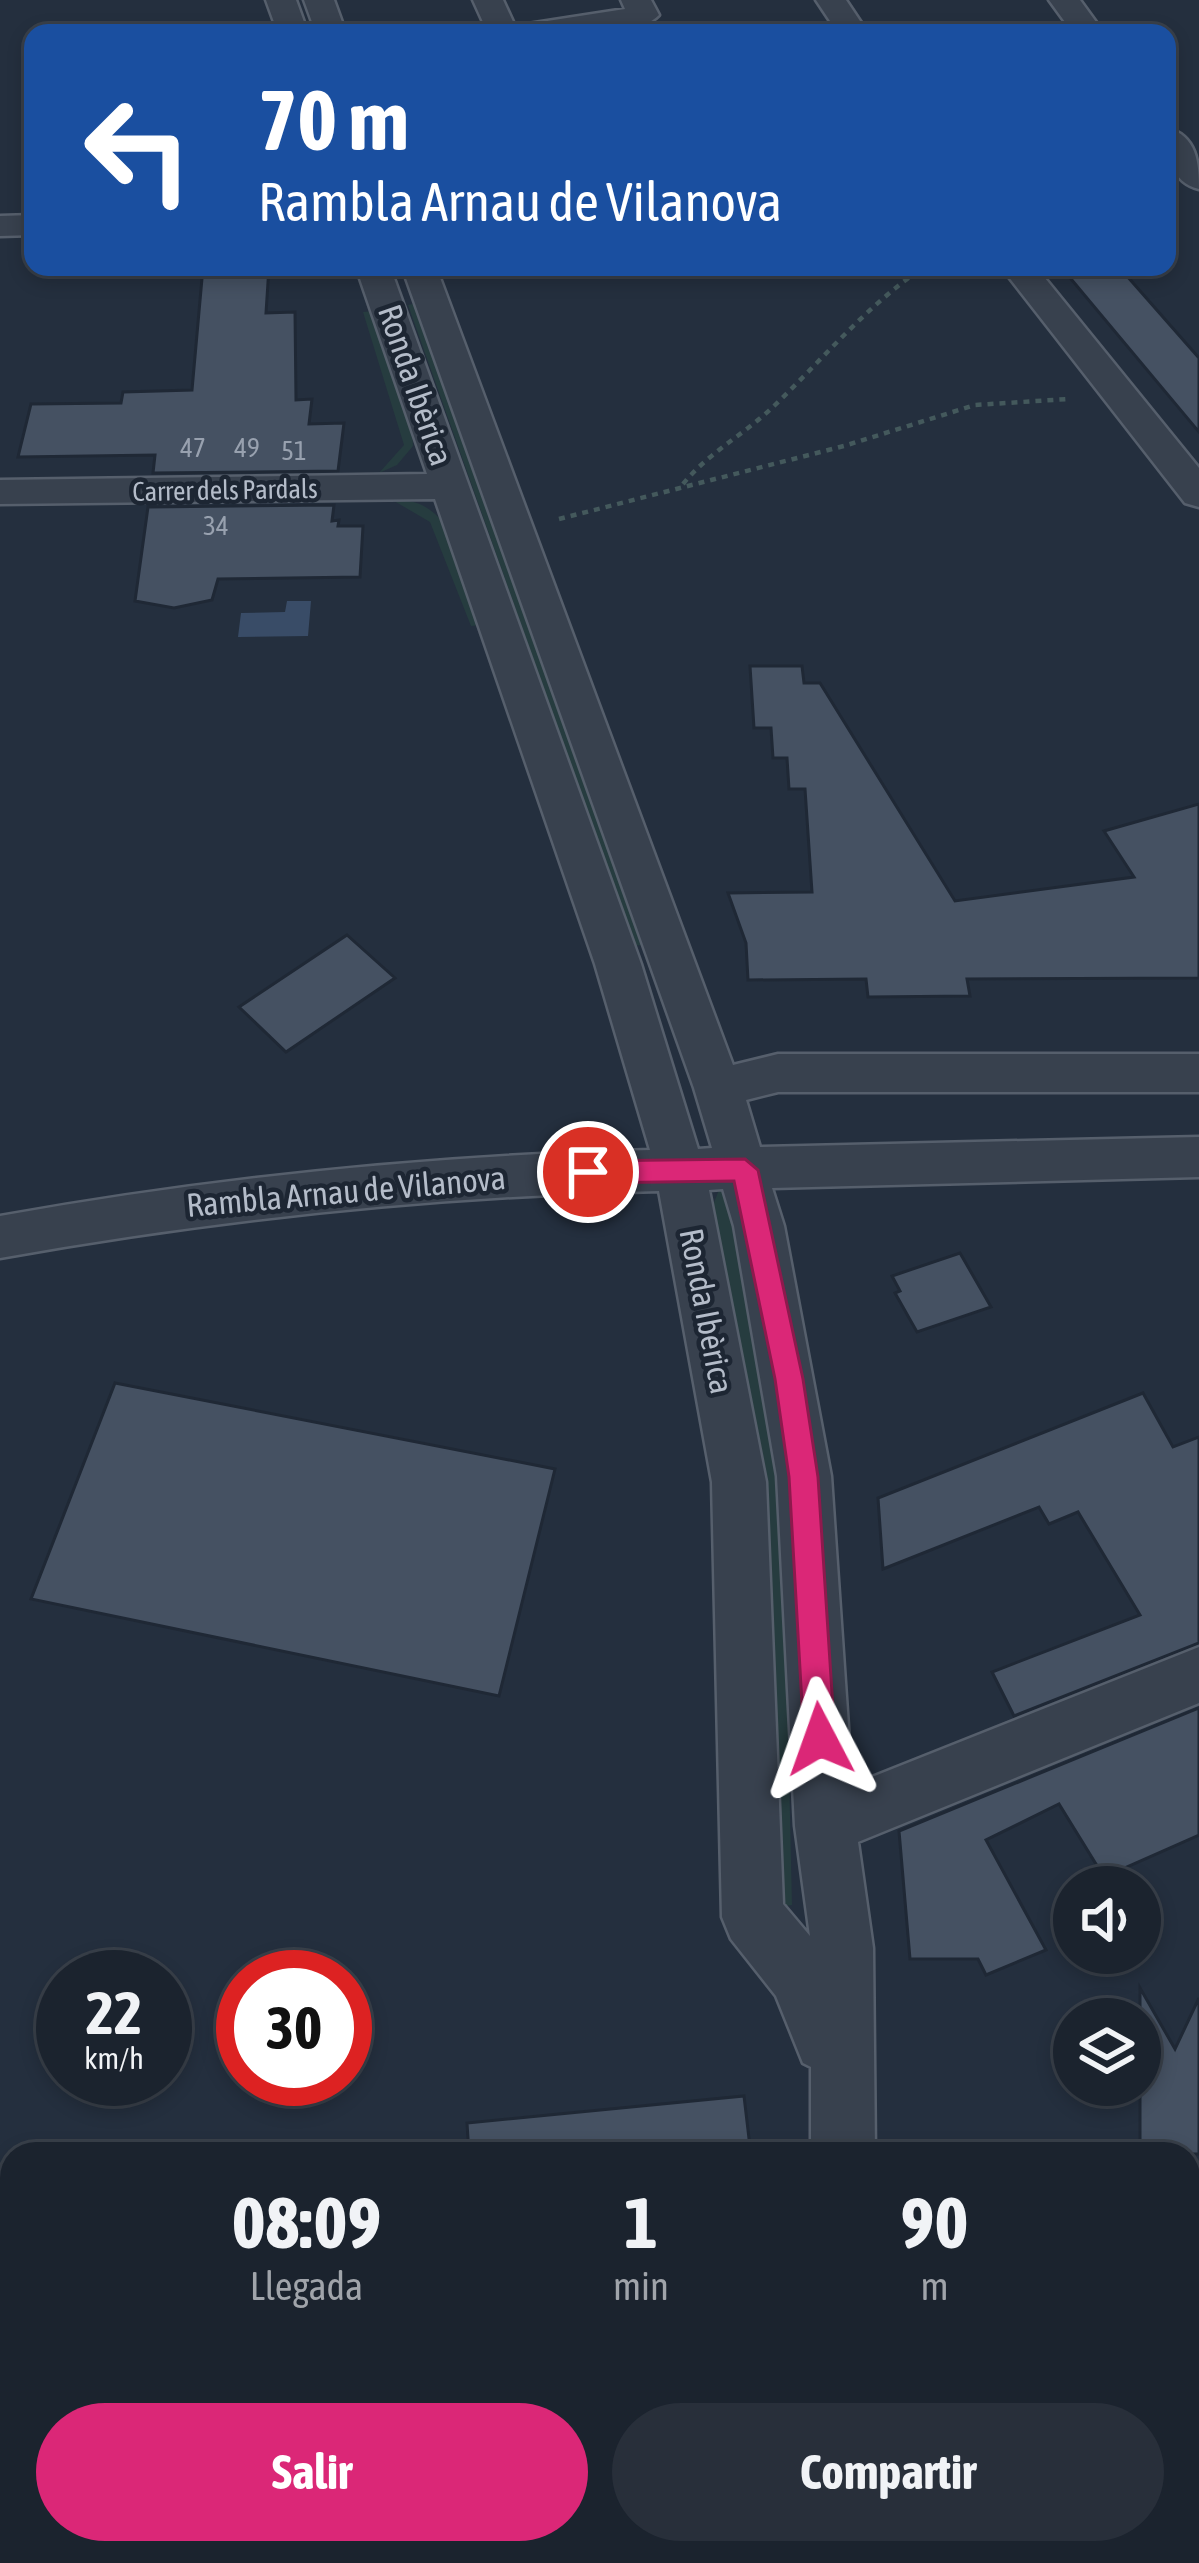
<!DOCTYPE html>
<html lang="es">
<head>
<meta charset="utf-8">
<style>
	body { margin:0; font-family:"Asap Condensed",sans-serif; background:#282f3a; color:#f1f3f6; height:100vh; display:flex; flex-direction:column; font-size:45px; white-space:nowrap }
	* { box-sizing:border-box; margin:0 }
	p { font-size:39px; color:#a0a4aa }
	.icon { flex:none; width:66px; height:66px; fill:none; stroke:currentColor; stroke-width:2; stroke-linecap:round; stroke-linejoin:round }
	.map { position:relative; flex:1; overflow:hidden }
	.details { position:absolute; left:0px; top:2142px; width:1200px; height:423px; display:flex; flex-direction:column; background:#1b232e; border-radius:36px 36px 0 0; box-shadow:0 6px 18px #0003,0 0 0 3px #39404a }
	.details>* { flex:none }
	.top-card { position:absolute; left:24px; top:24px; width:1152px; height:252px; border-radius:24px; box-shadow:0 6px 18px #0003,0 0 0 3px #39404a; background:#1a4fa0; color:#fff; overflow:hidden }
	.tools { position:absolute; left:1053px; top:1866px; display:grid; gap:24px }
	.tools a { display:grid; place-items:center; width:108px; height:108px; border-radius:50%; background:#1b232e; box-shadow:0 6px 18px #0003,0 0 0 3px #39404a; font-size:60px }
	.speed { position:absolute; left:36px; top:1950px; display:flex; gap:24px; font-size:60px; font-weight:700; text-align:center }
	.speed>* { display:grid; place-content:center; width:156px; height:156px; border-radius:50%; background:#1b232e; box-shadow:0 6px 18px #0003,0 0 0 3px #39404a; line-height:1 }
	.speed small { font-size:30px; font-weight:400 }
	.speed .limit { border:18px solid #d22; background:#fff; color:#111 }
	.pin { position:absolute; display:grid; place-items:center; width:102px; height:102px; color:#fff; margin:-51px; border:6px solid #fff; border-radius:50%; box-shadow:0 3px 12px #0007 }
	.me { position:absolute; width:132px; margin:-66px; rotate:356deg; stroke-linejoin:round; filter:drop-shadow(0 0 9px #0008) }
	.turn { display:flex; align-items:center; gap:42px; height:252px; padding:0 36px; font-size:54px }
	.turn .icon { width:156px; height:156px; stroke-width:2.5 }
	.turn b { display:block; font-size:84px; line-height:102px }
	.eta { display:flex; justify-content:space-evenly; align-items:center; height:204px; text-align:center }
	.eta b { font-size:72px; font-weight:700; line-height:84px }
	.button { display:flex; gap:24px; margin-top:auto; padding:24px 36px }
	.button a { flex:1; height:138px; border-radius:72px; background:#db2777; color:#fff; font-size:48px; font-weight:700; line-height:138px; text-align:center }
	.button a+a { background:#282f3a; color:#f1f3f6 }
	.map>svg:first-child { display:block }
	.green { fill:#263c3f }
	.water { fill:#394c67 }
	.building { fill:#455162; stroke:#1f2835; stroke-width:3 }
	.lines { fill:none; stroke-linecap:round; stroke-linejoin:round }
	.street-casing { stroke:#565f6c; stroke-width:5 }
	.path { stroke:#44595c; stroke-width:4.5; stroke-dasharray:6 6; stroke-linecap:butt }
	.street { fill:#38414e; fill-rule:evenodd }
	.route { fill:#db2777; stroke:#8e194d; stroke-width:3 }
	.labels { text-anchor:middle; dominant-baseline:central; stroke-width:9; stroke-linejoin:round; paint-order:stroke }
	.number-label { font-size:27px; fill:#98a1af }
	.far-street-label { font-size:27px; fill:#b4bcc9; stroke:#1d2633 }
	.street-label { font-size:33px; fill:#b4bcc9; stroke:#1d2633 }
</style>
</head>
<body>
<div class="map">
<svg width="1199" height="2563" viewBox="0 0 1199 2563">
	<rect width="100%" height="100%" fill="#242f3e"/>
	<!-- green -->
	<path class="green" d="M417 303 646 944 635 946 408 305Z
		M374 311 412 428 413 446 397 465 379 473 404 445 363 312Z
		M389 498C414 500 429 504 445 525L482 625 471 626 430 522Z
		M719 1190 727 1192 777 1472 784 1547 792 1905 779 1907 768 1481 713 1205Z"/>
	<!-- water -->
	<path class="water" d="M287 601H311L308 636 238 637 241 613 285 612Z"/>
	<!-- building -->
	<path class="building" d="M203 267H269L266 313 295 312 296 400 312 399 309 424 344 423 338 471 153 473 155 455 18 457 31 404 121 403 123 392 192 390Z
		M1061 267H1119L1199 358V432Z
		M334 505 332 521 339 520 338 526H363L360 577 218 579 212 600 174 608 135 601 148 507Z
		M750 666H802L804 683H820L955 901 1134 877 1104 831 1199 804V978L967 979 970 996 868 997 866 979 748 980 746 943 728 893 812 892 805 789H789L787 758H773L771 728H754Z
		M347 935 395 978 286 1052 239 1007Z
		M960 1253 991 1307 917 1332 895 1293 900 1291 892 1276Z
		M115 1383 555 1469 499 1696 31 1599Z
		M1143 1393 1173 1447 1199 1437V1643L1014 1716 992 1672 1140 1615 1078 1512 1049 1524 1039 1507 883 1569 878 1498Z
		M1199 1708V1835L1104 1877 1059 1804 986 1840 1046 1950 986 1975 978 1959H910L899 1831Z
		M1140 1988 1175 2049 1199 1998V2154H1140Z
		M744 2096 750 2147 679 2154H469L467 2123Z"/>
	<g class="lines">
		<defs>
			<path id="street" d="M266 0H296L308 33H278Z
				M304 0H334L346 33H316Z
				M473 0H503L515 26 625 9 621 0H651L659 15C636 41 524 33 488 33Z
				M816 0H846L868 33H838Z
				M1049 0H1080L1104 33H1073Z
				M1167 128C1197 136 1199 163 1199 189 1170 182 1167 154 1167 128Z
				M33 215V235L0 236V216Z
				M356 267H390L641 964 698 1149 712 1148 694 1088 402 267H436L733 1065 778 1054H1199V1092H778L746 1100 760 1147 1199 1137V1177L772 1188 784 1226 831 1476 852 1785 1199 1647V1703L858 1842 873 1948 875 2154H811V2067L803 2063 776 1996 731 1939 722 1917 712 1482 659 1191C438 1196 217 1219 0 1258V1216C214 1178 432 1155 650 1150L595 964 435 499 0 504V480L427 474ZM723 1189 734 1226 777 1476 795 1826 810 1936 783 1904 766 1482 709 1190Z
				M1001 267H1036L1199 468V507L1185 503Z
				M818 2553H890V2563H818Z"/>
		</defs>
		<!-- street casing -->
		<use href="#street" class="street-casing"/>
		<!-- path -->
		<path class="path" d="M683 484C709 452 745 434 774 406 824 358 866 306 924 267
			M559 519 844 446 975 405 1068 399"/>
		<!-- street -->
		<use href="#street" class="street"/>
	</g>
	<!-- route -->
	<path class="route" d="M745 1159 758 1170 803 1379 818 1477 835 1739 831 1750 820 1754 809 1750 804 1739 789 1477 775 1379 734 1181 588 1183 575 1172 588 1161Z"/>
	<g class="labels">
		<!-- number labels -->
		<g class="number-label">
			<text x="193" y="447">47</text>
			<text x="247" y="447">49</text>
			<text x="294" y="450">51</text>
			<text x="216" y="525">34</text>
		</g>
		<!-- far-street labels -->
		<g class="far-street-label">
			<text transform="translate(225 490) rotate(-1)">Carrer dels Pardals</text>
		</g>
		<!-- street labels -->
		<g class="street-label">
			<text transform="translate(416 385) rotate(71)">Ronda Ibèrica</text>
			<text transform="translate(346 1191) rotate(-5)">Rambla Arnau de Vilanova</text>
			<text transform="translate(707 1311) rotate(79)">Ronda Ibèrica</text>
		</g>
	</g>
</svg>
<div class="tools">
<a><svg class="icon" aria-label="sound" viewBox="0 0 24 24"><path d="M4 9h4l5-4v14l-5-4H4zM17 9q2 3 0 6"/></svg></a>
<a><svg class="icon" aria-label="layers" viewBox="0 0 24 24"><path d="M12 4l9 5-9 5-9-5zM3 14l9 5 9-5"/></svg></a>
</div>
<div class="speed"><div>22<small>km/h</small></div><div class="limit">30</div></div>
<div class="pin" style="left:588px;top:1172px;background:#d93025"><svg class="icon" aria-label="arrive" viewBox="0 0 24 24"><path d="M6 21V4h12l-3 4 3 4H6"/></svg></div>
<svg class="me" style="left:820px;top:1739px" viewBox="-20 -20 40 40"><path d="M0-17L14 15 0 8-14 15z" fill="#db2777" stroke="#fff" stroke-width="4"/></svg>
<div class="top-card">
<div class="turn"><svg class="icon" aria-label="left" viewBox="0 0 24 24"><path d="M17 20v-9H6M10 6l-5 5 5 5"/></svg><div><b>70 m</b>Rambla Arnau de Vilanova</div></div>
</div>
<section class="details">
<div class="eta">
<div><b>08:09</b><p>Llegada</p></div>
<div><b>1</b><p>min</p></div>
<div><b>90</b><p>m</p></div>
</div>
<div class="button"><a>Salir</a><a>Compartir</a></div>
</section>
</div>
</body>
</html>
